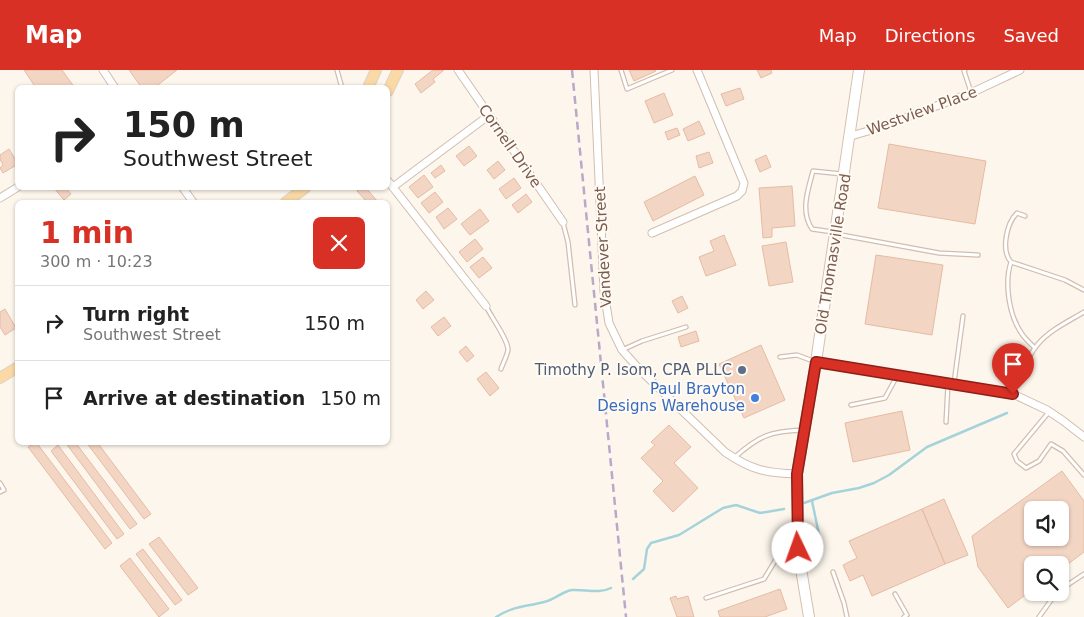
<!DOCTYPE html>
<html lang="en">
<head>
<meta charset="utf-8">
<style>
	body { margin:0; font-family:"DejaVu Sans",sans-serif; background:#f2f2f2; color:#222; height:100vh; display:flex; flex-direction:column; font-size:19px; white-space:nowrap }
	* { box-sizing:border-box; margin:0 }
	p { font-size:16px; color:#767676 }
	.icon { flex:none; width:28px; height:28px; fill:none; stroke:currentColor; stroke-width:2; stroke-linecap:round; stroke-linejoin:round }
	.map { position:relative; flex:1; overflow:hidden }
	.side { position:absolute; left:15px; top:130px; width:375px; height:245px; display:flex; flex-direction:column; background:#fff; border-radius:8px; box-shadow:0 1px 4px #0004 }
	.side>* { flex:none }
	.guide { position:absolute; left:15px; top:15px; width:375px; height:105px; border-radius:8px; box-shadow:0 1px 4px #0004; background:#fff; color:#222; overflow:hidden }
	.fabs { position:absolute; left:1024px; top:431px; display:grid; gap:10px }
	.fabs a { display:grid; place-items:center; width:45px; height:45px; border-radius:8px; background:#fff; box-shadow:0 1px 4px #0004; font-size:25px }
	.pin { position:absolute; display:grid; place-items:center; width:42px; height:42px; color:#fff; margin:-51px -21px; border-radius:50% 50% 50% 0; rotate:-45deg; box-shadow:0 0 5px #0007 }
	.pin .icon { rotate:45deg }
	.me { position:absolute; width:55px; margin:-28px; rotate:357deg; stroke-linejoin:round; filter:drop-shadow(0 0 4px #0008) }
	.turn { display:flex; align-items:center; gap:18px; height:105px; padding:0 25px; font-size:22px }
	.turn .icon { width:65px; height:65px; stroke-width:2.5 }
	.turn b { display:block; font-size:35px; line-height:42px }
	.round { display:grid; place-items:center; flex:none; width:52px; height:52px; border-radius:8px; background:#f2f2f2 }
	.summary { display:flex; align-items:center; justify-content:space-between; height:85px; padding:0 25px }
	h1 { font-size:30px; font-weight:600; line-height:38px; color:#d93025 }
	ul { padding:0; list-style:none }
	li { display:flex; align-items:center; gap:15px; height:75px; padding:0 25px; border-top:1px solid #e0e0e0 }
	li div { flex:1 }
	li b { display:block; font-size:19px }
	li em { font-style:normal }
	header { display:flex; align-items:center; gap:30px; box-sizing:border-box; height:70px; padding:0 25px; background:#d93025; color:#fff }
	header strong { font-size:24px }
	nav { display:flex; gap:28px; margin-inline-start:auto; font-size:18px }
	.map>svg:first-child { display:block }
	.lines { fill:none; stroke-linecap:round; stroke-linejoin:round }
	.stream { stroke:#a5d3da; stroke-width:2.5 }
	.building { fill:#f3d5c3; stroke:#e6bba3; fill-rule:evenodd }
	.lane-casing { stroke:#d1beb0; stroke-width:5.5 }
	.street-casing { stroke:#d1beb0; stroke-width:9 }
	.secondary-casing { stroke:#d6c0b0; stroke-width:12 }
	.primary-casing { stroke:#dad1cd; stroke-width:12 }
	.lane { stroke:#fff; stroke-width:3 }
	.street { stroke:#fff; stroke-width:7 }
	.secondary { stroke:#fff; stroke-width:10 }
	.primary { stroke:#fbd9a5; stroke-width:10 }
	.rail { stroke:#b9a8c9; stroke-width:2.5; stroke-dasharray:8 5; stroke-linecap:butt }
	.route-casing { stroke:#8d1f18; stroke-width:12 }
	.route { stroke:#d93025; stroke-width:9 }
	.service-dot { fill:#5c6f8a; stroke:#fffaf3; stroke-width:2 }
	.shop-dot { fill:#3f7fe0; stroke:#fffaf3; stroke-width:2 }
	.labels { text-anchor:middle; dominant-baseline:central; stroke-width:4; stroke-linejoin:round; paint-order:stroke }
	.street-label { font-size:15px; fill:#7a5c4d; stroke:#fffaf3 }
	.service-label { font-size:15px; fill:#4e5e75; stroke:#fffaf3; text-anchor:end }
	.shop-label { font-size:15px; fill:#366cbe; stroke:#fffaf3; text-anchor:end }
</style>
</head>
<body>
<header>
<strong>Map</strong>
<nav><a>Map</a><a>Directions</a><a>Saved</a></nav>
</header>
<div class="map">
<svg width="1084" height="547" viewBox="0 0 1084 547">
	<rect width="100%" height="100%" fill="#fdf6ec"/>
	<g class="lines">
		<!-- stream -->
		<path class="stream" d="M812 431 821 474
			M804 433 832 423 859 418 874 413 889 405 927 377 1007 343
			M633 509 644 499 647 479 651 473 679 465 723 438 736 435 760 443 784 439
			M496 547C513 536 525 537 544 532 554 530 563 521 572 520 585 519 599 524 611 518"/>
	</g>
	<!-- building -->
	<path class="building" d="M24 0H62L75 18H36Z
		M129 0H177L154 18H142Z
		M433 0H444L433 9 435 12 421 23 415 14Z
		M629 0H655L656 1 634 11Z
		M757 0H771L772 3 761 8Z
		M740 18 744 29 726 36 721 24Z
		M664 23 673 45 654 53 645 31Z
		M699 51 705 64 688 71 683 59Z
		M677 58 680 65 668 70 665 62Z
		M889 74 986 91 975 154 878 138Z
		M469 76 477 86 464 96 456 86Z
		M9 79 18 94 3 103 0 98 3 95 0 89V85Z
		M709 82 713 93 699 98 696 86Z
		M766 85 771 97 760 102 755 90Z
		M498 91 505 100 494 109 487 100Z
		M441 95 445 101 435 108 431 103Z
		M424 105 433 117 418 128 409 117Z
		M695 106 704 125 653 151 644 132Z
		M514 108 521 118 506 129 499 119Z
		M792 116 795 156 772 158V167L763 168 759 118Z
		M54 118H66L71 124 64 130Z
		M361 118H366L378 132H367L357 121Z
		M435 122 443 132 429 143 421 133Z
		M526 124 532 132 518 143 512 135Z
		M448 138 457 149 444 159 436 147Z
		M480 139 489 151 470 165 461 154Z
		M724 165 736 195 706 206 699 187 714 181 710 171Z
		M475 169 483 179 467 192 459 182Z
		M786 172 793 212 769 216 762 176Z
		M876 185 943 195 932 265 865 254Z
		M483 187 492 198 479 208 470 197Z
		M426 221 434 230 423 239 416 230Z
		M682 226 688 238 678 243 672 231Z
		M5 239 16 258 5 265 0 257V242Z
		M444 247 451 256 438 266 431 257Z
		M696 261 699 271 681 277 678 267Z
		M761 275 785 330 744 348 719 294Z
		M466 276 474 286 467 292 459 282Z
		M486 302 499 318 490 326 477 309Z
		M902 341 910 380 853 392 845 353Z
		M669 355 691 377 674 393 698 418 673 442 653 421 663 411 641 388 655 375 651 372Z
		M36 372 112 473 105 479 28 377Z
		M65 372H75L137 454 130 459Z
		M86 372H97L151 444 144 449Z
		M58 375 124 464 117 469 51 381Z
		M1062 401 1084 431V482L1060 500V495H1032V520L1008 538 978 497 972 466ZM1032 440H1060V468H1032Z
		M944 429 968 485 945 494 922 439Z
		M922 439 945 494 872 526 863 505 850 511 843 495 857 488 849 471Z
		M159 467 198 518 188 525 149 474Z
		M143 479 182 530 175 535 136 484Z
		M130 488 169 539 159 547 120 496Z
		M780 519 787 539 765 547H720L718 541Z
		M676 526 677 529 688 526 694 547H677L670 528Z"/>
	<g class="lines">
		<defs>
			<path id="lane" d="M337 0 342 18
				M621 0 627 19 672 0
				M965 0 964 1 971 22
				M563 153 568 172 575 235
				M833 162 812 159C800 141 808 120 813 101L842 104
				M836 164 939 183 978 185
				M1011 192C1001 181 1006 154 1017 143L1025 146
				M486 236C491 247 508 269 508 280 507 286 503 293 501 299
				M1035 278C1031 274 1025 269 1022 264 1009 246 1004 213 1011 192L1065 210 1084 220
				M622 280 642 271 686 257
				M780 287 797 285 813 291
				M954 313 963 246
				M1013 324C1020 307 1027 287 1038 274 1050 260 1069 251 1084 242
				M851 335 885 328 897 306
				M1049 342 1014 384 1017 391 1026 398 1039 391 1051 374 1063 381 1084 405
				M946 352 948 314
				M735 387C759 366 770 361 803 360
				M0 413 4 420 0 422
				M833 502 844 533 847 547
				M1060 520 1084 504
				M895 524 907 545 904 547
				M706 528 764 509 778 486 797 479
				M1039 547 1057 522"/>
			<path id="street" d="M103 0 115 18
				M458 0 563 152
				M594 0 604 221 609 253 622 280 640 300 725 382C751 400 766 403 797 404
				M851 66 875 59 971 23 1020 0
				M388 111 486 236
				M393 117 488 46
				M183 118 193 132
				M0 128 18 117
				M652 163 737 126 742 121 744 113 697 0
				M816 292 1013 324 1047 340 1062 350 1084 367"/>
			<path id="secondary" d="M809 547 799 487 797 404 816 292 859 0"/>
			<path id="primary" d="M368 18 376 0
				M388 21 398 0
				M286 132 305 118
				M0 308 18 297"/>
		</defs>
		<!-- lane casing -->
		<use href="#lane" class="lane-casing"/>
		<!-- street casing -->
		<use href="#street" class="street-casing"/>
		<!-- secondary casing -->
		<use href="#secondary" class="secondary-casing"/>
		<!-- primary casing -->
		<use href="#primary" class="primary-casing"/>
		<!-- lane -->
		<use href="#lane" class="lane"/>
		<!-- street -->
		<use href="#street" class="street"/>
		<!-- secondary -->
		<use href="#secondary" class="secondary"/>
		<!-- primary -->
		<use href="#primary" class="primary"/>
		<!-- rail -->
		<path class="rail" d="M572 0 626 547"/>
	</g>
	<g class="lines">
		<defs>
			<path id="route" d="M798 478 797 404 816 292 1013 324"/>
		</defs>
		<!-- route casing -->
		<use href="#route" class="route-casing"/>
		<!-- route -->
		<use href="#route" class="route"/>
	</g>
	<!-- markers -->
	<circle class="service-dot" cx="742" cy="300" r="5"/>
	<circle class="shop-dot" cx="755" cy="328" r="5"/>
	<g class="labels">
		<!-- street labels -->
		<g class="street-label">
			<text transform="translate(922 41) rotate(-20)">Westview Place</text>
			<text transform="translate(510 76) rotate(55)">Cornell Drive</text>
			<text transform="translate(603 177) rotate(-93)">Vandever Street</text>
			<text transform="translate(833 184) rotate(-81)">Old Thomasville Road</text>
		</g>
		<!-- service labels -->
		<g class="service-label">
			<text x="732" y="300">Timothy P. Isom, CPA PLLC</text>
		</g>
		<!-- shop labels -->
		<g class="shop-label">
			<text x="745" y="319">Paul Brayton<tspan x="745" dy="17">Designs Warehouse</tspan></text>
		</g>
	</g>
</svg>
<div class="fabs">
<a><svg class="icon" aria-label="sound" viewBox="0 0 24 24"><path d="M4 9h4l5-4v14l-5-4H4zM17 9q2 3 0 6"/></svg></a>
<a><svg class="icon" aria-label="search" viewBox="0 0 24 24"><circle cx="10" cy="10" r="6"/><path d="M15 15l6 6"/></svg></a>
</div>
<div class="pin" style="left:1013px;top:324px;background:#d93025"><svg class="icon" aria-label="arrive" viewBox="0 0 24 24"><path d="M6 21V4h12l-3 4 3 4H6"/></svg></div>
<svg class="me" style="left:798px;top:478px" viewBox="-20 -20 40 40"><circle r="19" fill="#fff"/><path d="M0-13L10 11 0 6-10 11z" fill="#d93025"/></svg>
<div class="guide">
<div class="turn"><svg class="icon" aria-label="right" viewBox="0 0 24 24"><path d="M7 20v-9h11M14 6l5 5-5 5"/></svg><div><b>150 m</b>Southwest Street</div></div>
</div>
<section class="side">
<div class="summary"><div><h1>1 min</h1><p>300 m · 10:23</p></div><a class="round" style="background:#d93025;color:#fff"><svg class="icon" aria-label="close" viewBox="0 0 24 24"><path d="M6 6l12 12M18 6L6 18"/></svg></a></div>
<ul>
<li><svg class="icon" aria-label="right" viewBox="0 0 24 24"><path d="M7 20v-9h11M14 6l5 5-5 5"/></svg><div><b>Turn right</b><p>Southwest Street</p></div><em>150 m</em></li>
<li><svg class="icon" aria-label="arrive" viewBox="0 0 24 24"><path d="M6 21V4h12l-3 4 3 4H6"/></svg><div><b>Arrive at destination</b></div><em>150 m</em></li>
</ul>
</section>
</div>
</body>
</html>
